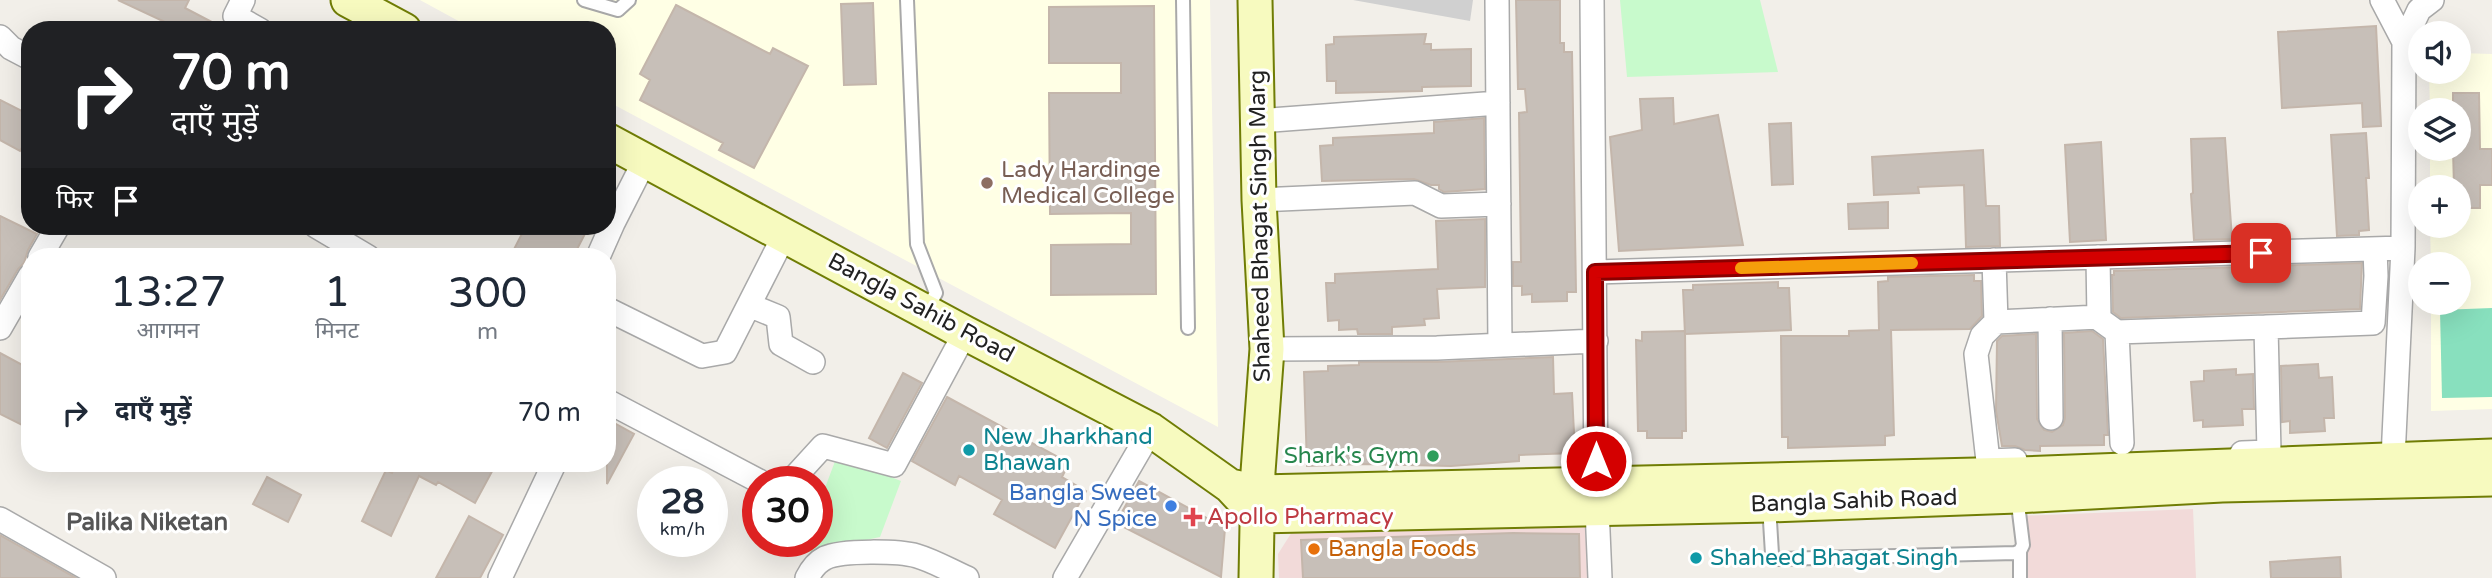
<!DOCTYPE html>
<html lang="hi">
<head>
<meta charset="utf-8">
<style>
	body { margin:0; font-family:"Varela Round","Noto Sans Devanagari",sans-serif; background:#f2f2f3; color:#1f2937; height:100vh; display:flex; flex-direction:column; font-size:26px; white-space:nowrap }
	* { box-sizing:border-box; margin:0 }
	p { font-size:23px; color:#747a83 }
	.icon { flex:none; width:38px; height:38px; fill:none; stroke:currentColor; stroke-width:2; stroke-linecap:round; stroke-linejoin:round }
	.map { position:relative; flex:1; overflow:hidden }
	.sheet { position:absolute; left:21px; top:248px; width:595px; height:224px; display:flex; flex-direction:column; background:#fff; border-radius:28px; box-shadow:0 7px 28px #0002 }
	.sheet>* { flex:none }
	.guide { position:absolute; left:21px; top:21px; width:595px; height:214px; border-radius:28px; box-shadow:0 7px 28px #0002; background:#202124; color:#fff; overflow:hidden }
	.tools { position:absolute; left:2408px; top:21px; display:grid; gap:14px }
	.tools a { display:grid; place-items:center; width:63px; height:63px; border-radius:50%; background:#fff; box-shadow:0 7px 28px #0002; font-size:35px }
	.speed { position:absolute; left:637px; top:466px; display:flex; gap:14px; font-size:35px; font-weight:700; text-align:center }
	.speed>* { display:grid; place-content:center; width:91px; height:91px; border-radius:50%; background:#fff; box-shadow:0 7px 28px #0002; line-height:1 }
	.speed small { font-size:18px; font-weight:400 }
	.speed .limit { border:10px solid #d22; background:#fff; color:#111 }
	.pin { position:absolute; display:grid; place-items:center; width:60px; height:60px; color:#fff; margin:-30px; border-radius:14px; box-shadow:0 4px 10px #0006 }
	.me { position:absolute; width:77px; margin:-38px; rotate:0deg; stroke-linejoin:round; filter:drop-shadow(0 0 5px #0008) }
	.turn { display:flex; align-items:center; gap:24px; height:147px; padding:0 35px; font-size:32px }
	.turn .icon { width:91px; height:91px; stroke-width:2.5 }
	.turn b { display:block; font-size:49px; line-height:60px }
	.then { display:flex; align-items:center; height:66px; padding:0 35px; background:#0003; gap:14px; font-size:26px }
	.eta { display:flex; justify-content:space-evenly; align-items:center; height:119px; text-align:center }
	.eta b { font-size:42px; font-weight:600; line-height:49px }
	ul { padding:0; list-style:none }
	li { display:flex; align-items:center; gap:21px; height:91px; padding:0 35px }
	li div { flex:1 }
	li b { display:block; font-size:26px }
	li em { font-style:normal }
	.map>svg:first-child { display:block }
	.commercial { fill:#f2dad9 }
	.education { fill:#ffffe5 }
	.religious { fill:#d0d0d0 }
	.park { fill:#c8facc }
	.pitch { fill:#88e0be }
	.building { fill:#c7bfb8; stroke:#c4b6ab; stroke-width:2 }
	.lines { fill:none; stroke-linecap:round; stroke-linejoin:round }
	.lane-casing { stroke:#a9a9a9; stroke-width:16 }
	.street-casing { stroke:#a9a9a9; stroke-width:26 }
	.secondary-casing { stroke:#707d05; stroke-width:37 }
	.lane { stroke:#fff; stroke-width:12 }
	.street { stroke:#fff; stroke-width:23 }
	.secondary { stroke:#f7fabf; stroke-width:33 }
	.route-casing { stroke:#8a0000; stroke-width:18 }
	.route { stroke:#d40000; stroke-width:12 }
	.slow { stroke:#f59e0b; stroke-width:12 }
	.education-dot { fill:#8d6e63; stroke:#fff; stroke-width:2.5 }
	.culture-dot { fill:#0f9aa8; stroke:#fff; stroke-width:2.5 }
	.leisure-dot { fill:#2e9e5b; stroke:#fff; stroke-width:2.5 }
	.shop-dot { fill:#3f7fe0; stroke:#fff; stroke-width:2.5 }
	.health-dot { fill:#e0444e; stroke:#fff; stroke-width:2.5 }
	.food-dot { fill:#e8710a; stroke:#fff; stroke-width:2.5 }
	.labels { text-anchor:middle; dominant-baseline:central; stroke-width:6; stroke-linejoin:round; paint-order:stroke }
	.education-label { font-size:23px; fill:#785e54; stroke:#fff; text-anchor:start }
	.street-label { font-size:23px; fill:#222; stroke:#fff }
	.culture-label { font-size:23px; fill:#0d838f; stroke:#fff; text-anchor:start }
	.leisure-label { font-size:23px; fill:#27864d; stroke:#fff; text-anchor:end }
	.shop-label { font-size:23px; fill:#366cbe; stroke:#fff; text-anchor:end }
	.health-label { font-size:23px; fill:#be3a42; stroke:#fff; text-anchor:start }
	.food-label { font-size:23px; fill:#c56008; stroke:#fff; text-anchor:start }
	.neighbourhood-label { font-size:24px; font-weight:bold; fill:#555; stroke:#fff }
</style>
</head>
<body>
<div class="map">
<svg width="2492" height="578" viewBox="0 0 2492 578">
	<rect width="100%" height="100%" fill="#f2efe9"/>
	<!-- commercial -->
	<path class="commercial" d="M2193 509 2196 578H2020L2018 516Z
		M1585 515 1587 578H1279L1278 554 1297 524Z"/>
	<!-- education -->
	<path class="education" d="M420 0H1210L1218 427 607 101V30H475Z
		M2459 53 2492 54V409L2431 411V303H2459V264H2431L2430 226H2459V187H2430V149H2459V110H2430L2429 72H2459Z"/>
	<!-- religious -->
	<path class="religious" d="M1353 0H1473L1470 21Z"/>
	<!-- park -->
	<path class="park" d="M1620 0H1760L1778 72 1627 77Z
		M837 456 901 481 880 537 800 554 805 541H817V509Z"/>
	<!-- pitch -->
	<path class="pitch" d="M2492 308V397L2442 398 2440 310Z"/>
	<!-- building -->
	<path class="building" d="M118 0H189L185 8 227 30H182Z
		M1516 0H1560V43H1564V52H1572L1576 292H1567V301L1532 302V294L1522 295V286H1513V262H1521L1519 113 1527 112 1525 89H1518Z
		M873 3 876 84 844 85 841 4Z
		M676 5 770 54 773 48 808 66 754 168 719 150 723 143 640 100 650 80 640 74Z
		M1154 6 1156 294 1051 295V245L1131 244V213L1050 214 1049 93H1121V63H1049V7Z
		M2376 26 2381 126 2363 127 2362 103 2282 108 2278 32Z
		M1426 34 1424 44H1431V50L1471 49V86L1422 87V91L1336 93V81H1327L1326 45 1334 44V37Z
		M2453 93H2479L2480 149H2492V185H2480V208H2459V187H2454L2453 149H2459V110H2453Z
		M1673 98 1674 124 1718 115 1743 245 1619 251 1610 137 1642 130 1640 99Z
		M0 100 30 115V133L20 151 0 140Z
		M1484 118 1485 189 1444 192 1439 189V185H1431L1414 179 1322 181 1320 146 1333 145V138L1434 133V122Z
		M1791 123 1793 184 1772 185 1769 124Z
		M2366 133 2369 178H2366L2369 230 2359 231V235L2337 236 2331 135Z
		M2225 138 2232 239 2194 240 2191 194 2193 193 2191 139Z
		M2101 142 2106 240 2070 242 2065 145Z
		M1983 150 1986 206H1999L2000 246 1966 247 1964 185 1918 187 1919 193 1874 195 1872 157Z
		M1888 202V228L1849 229 1848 204Z
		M0 216 37 234 28 250 24 263 18 269 0 300Z
		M1485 219V287L1437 289 1439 318 1424 319 1425 325 1392 327V334H1358L1357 329 1339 330V320L1328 321 1326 283H1335V274L1438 269 1436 221Z
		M526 226H589L573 257H510Z
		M2362 263 2360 309 2121 318 2113 312 2112 275H2114V271Z
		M1974 275V281H1981L1982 316 1970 329 1891 330 1894 435 1885 436V445L1788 448V437H1782L1781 336H1849V331L1879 330 1878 282 1888 281V277Z
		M1778 282V288H1789L1791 330 1685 334 1683 290H1693V285Z
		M1685 331 1686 431H1682V438H1647V431H1638L1636 340 1642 341V332Z
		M2092 331 2103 339 2108 435H2104V445L2040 446V451L2025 450 2015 446H2002L1996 411 1997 341 2002 336 2036 334 2037 419 2044 430 2052 432 2063 425 2065 418 2064 333Z
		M0 353 30 369V429L0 414Z
		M1553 357 1554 394 1572 393 1575 453 1519 455V461L1451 466 1362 464 1307 466 1304 372 1328 371V366L1359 365V362H1437Z
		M2318 364 2319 378 2332 377 2334 418H2324L2325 431 2290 433V421L2282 422 2281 366Z
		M2236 369V375L2253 374 2254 409H2242L2243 425 2203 427V420L2194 421 2191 382 2204 381V371Z
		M903 373 922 383 887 448 869 438Z
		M947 397 1069 463 1062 477 1086 491 1055 548 994 514 1002 500 959 476 955 485 912 461Z
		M607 419 634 434 607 484Z
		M396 464H496L475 503 438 482 436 485 419 476 391 536 362 521 386 470 392 473Z
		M267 477 301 495 288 522 253 504Z
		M1139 481 1225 528 1221 577 1116 523Z
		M469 516 503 535 480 578H436Z
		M1513 533 1579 534 1580 578H1303L1301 540Z
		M0 535 76 578H0Z
		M2340 557 2341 578H2271L2270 562Z"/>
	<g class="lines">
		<defs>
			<path id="lane" d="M584 0 618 10 629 0
				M907 0 917 244 936 293 926 311
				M1183 0 1188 328
				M1769 505 1772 554 1775 559 2015 553 2020 551 2023 545 2017 496
				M2020 551V578"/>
			<path id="street" d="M243 0 235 16 260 30
				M1497 0 1500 345
				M1592 0 1596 485 1600 578
				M2382 0 2404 42
				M0 37 11 48 30 58
				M1258 121 1498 103
				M1259 200 1415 193 1441 206 1499 204
				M316 226 368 257
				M40 257 58 226
				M598 257 613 223 645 160
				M2098 257 2099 319 2117 332 2266 327 2269 452 2242 453
				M1994 260 1996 322 1982 336 1976 354 1988 461 2015 460
				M1595 272 2403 248
				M749 305 778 317 781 344 813 362
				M607 309 702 356 725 352 785 234
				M2050 319 2051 418
				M1996 322 2099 317
				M2266 327 2373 323 2376 276 2375 249
				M0 328 30 276
				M2117 332 2122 443
				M1267 349 1437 348 1596 341
				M607 401 759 481
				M2393 458 2403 248 2404 42 2419 10 2432 0
				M791 481 823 446 894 465 965 333
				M0 519 104 578
				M500 578 554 464
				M807 578C811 570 817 562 825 558 842 550 899 551 917 556 934 561 951 571 967 578
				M1065 578 1151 430"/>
			<path id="secondary" d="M348 0 404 30
				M1255 0 1259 200 1267 349 1258 472 1256 578
				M607 140 965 333 1151 430 1230 486
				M2492 456 2018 474 1259 492 1230 486 1258 516 1769 505 2017 496 2222 485 2492 479"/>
		</defs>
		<!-- lane casing -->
		<use href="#lane" class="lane-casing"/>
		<!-- street casing -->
		<use href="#street" class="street-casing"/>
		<!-- secondary casing -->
		<use href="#secondary" class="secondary-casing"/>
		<!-- lane -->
		<use href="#lane" class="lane"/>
		<!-- street -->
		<use href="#street" class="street"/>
		<!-- secondary -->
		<use href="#secondary" class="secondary"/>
	</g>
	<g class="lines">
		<defs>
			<path id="route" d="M1596 461 1595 272 2261 253"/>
		</defs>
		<!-- route casing -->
		<use href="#route" class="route-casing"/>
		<!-- route -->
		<use href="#route" class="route"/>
		<!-- slow -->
		<path class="slow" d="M1741 268 1912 263"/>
	</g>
	<!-- markers -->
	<circle class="education-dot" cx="987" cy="183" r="7"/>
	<g class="culture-dot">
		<circle cx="969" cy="450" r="7"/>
		<circle cx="1696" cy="558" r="7"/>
	</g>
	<circle class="leisure-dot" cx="1433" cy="456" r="7"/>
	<circle class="shop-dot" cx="1171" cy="506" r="7"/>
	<path class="health-dot" d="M1189.5 506.5h7v7h7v7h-7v7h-7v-7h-7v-7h7z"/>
	<circle class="food-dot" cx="1314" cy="549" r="7"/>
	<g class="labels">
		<!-- education labels -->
		<g class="education-label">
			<text x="1001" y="170">Lady Hardinge<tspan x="1001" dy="26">Medical College</tspan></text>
		</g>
		<!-- street labels -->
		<g class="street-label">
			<text transform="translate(1260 226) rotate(-91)">Shaheed Bhagat Singh Marg</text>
			<text transform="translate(921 308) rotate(28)">Bangla Sahib Road</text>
			<text transform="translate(1854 501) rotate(-2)">Bangla Sahib Road</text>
		</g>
		<!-- culture labels -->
		<g class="culture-label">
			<text x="983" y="437">New Jharkhand<tspan x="983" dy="26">Bhawan</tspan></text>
			<text x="1710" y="558">Shaheed Bhagat Singh</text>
		</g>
		<!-- leisure labels -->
		<g class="leisure-label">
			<text x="1419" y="456">Shark's Gym</text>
		</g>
		<!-- shop labels -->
		<g class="shop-label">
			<text x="1157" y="493">Bangla Sweet<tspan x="1157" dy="26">N Spice</tspan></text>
		</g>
		<!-- health labels -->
		<g class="health-label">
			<text x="1207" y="517">Apollo Pharmacy</text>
		</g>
		<!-- food labels -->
		<g class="food-label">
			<text x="1328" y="549">Bangla Foods</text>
		</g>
		<!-- neighbourhood labels -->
		<g class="neighbourhood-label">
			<text x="147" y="522">Palika Niketan</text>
		</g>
	</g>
</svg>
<div class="tools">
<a><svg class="icon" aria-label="sound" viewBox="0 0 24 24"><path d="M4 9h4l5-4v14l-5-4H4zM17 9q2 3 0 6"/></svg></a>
<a><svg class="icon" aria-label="layers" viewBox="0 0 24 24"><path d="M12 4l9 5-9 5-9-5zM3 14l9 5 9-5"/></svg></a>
<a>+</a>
<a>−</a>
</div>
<div class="speed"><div>28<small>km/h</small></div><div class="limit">30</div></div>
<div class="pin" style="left:2261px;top:253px;background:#d93025"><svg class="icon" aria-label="arrive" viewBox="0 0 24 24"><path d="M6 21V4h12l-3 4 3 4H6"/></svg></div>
<svg class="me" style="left:1596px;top:461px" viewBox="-20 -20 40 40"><circle r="17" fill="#d40000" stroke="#fff" stroke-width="3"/><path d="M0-11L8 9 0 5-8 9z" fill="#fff"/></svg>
<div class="guide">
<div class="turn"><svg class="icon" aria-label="right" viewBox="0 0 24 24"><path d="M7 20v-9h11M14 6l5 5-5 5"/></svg><div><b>70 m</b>दाएँ मुड़ें</div></div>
<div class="then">फिर<svg class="icon" aria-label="arrive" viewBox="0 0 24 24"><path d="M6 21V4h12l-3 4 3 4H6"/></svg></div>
</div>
<section class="sheet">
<div class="eta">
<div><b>13:27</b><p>आगमन</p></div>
<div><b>1</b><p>मिनट</p></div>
<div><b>300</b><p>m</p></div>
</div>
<ul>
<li><svg class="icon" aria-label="right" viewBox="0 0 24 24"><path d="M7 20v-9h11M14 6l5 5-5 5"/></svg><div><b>दाएँ मुड़ें</b></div><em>70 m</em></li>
</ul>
</section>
</div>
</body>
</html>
